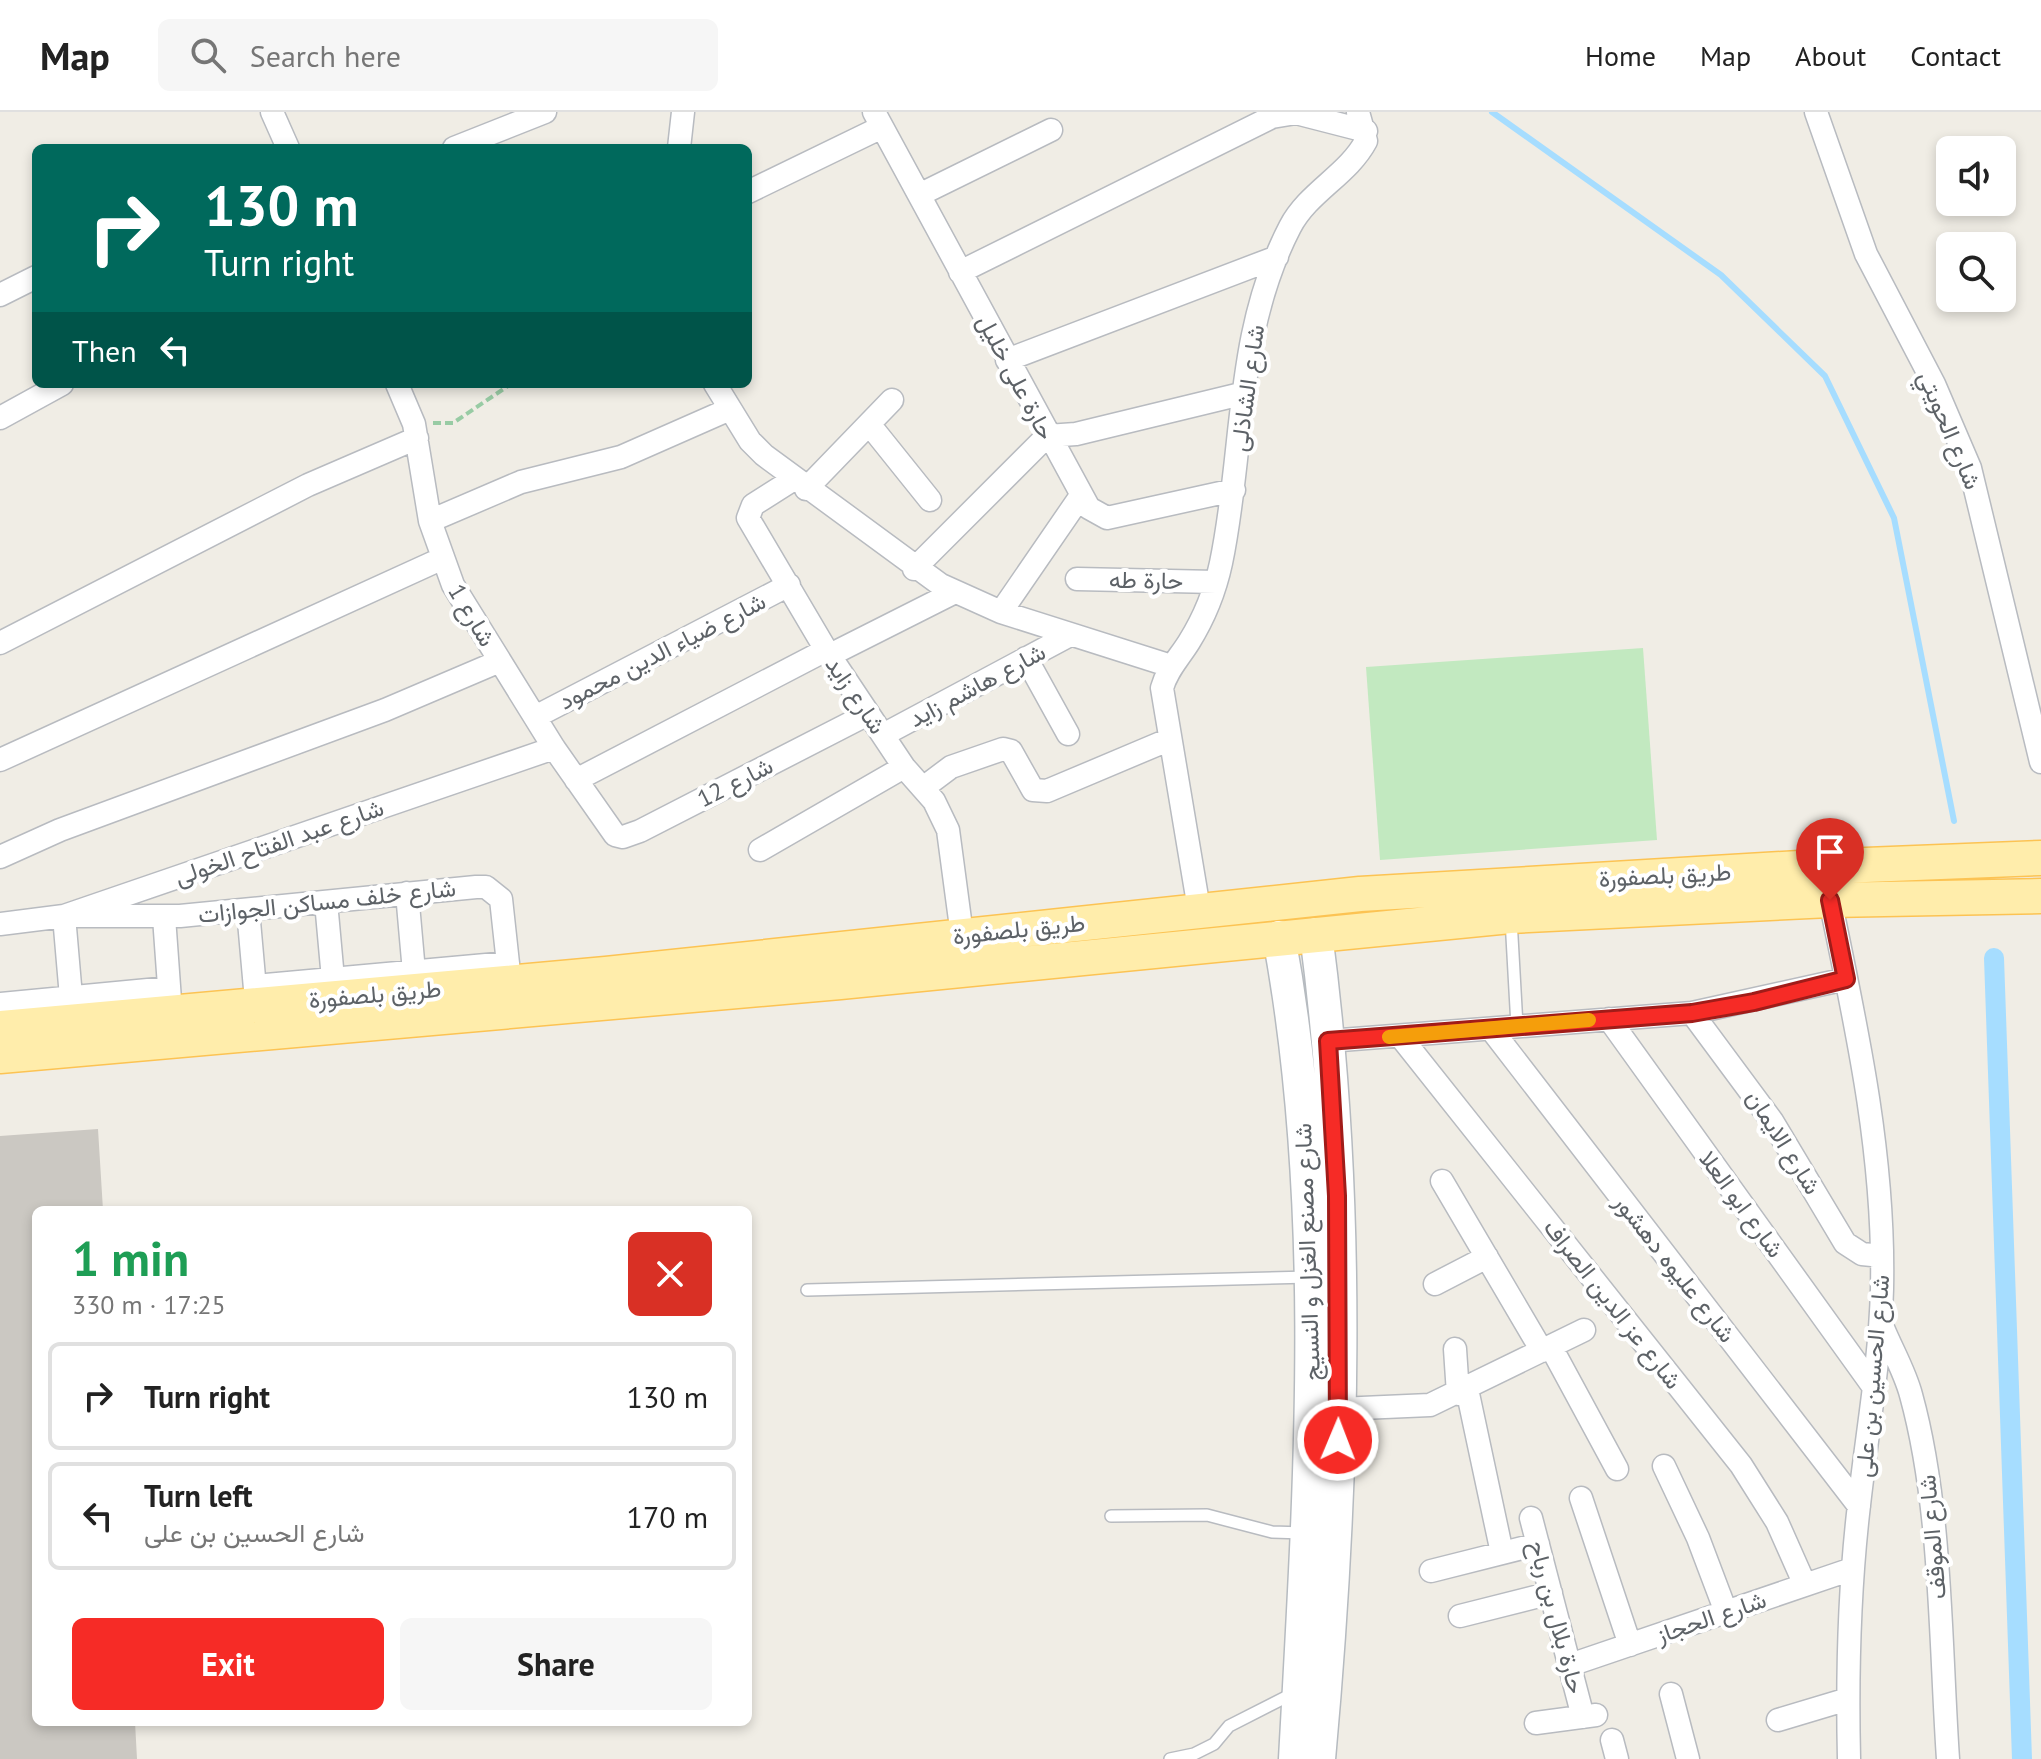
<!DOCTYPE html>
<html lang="en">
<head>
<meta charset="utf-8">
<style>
	body { margin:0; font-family:"PT Sans",Vazirmatn,sans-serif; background:#f6f6f6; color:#222; height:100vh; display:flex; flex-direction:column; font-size:30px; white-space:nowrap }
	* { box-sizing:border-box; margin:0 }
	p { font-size:26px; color:#767676 }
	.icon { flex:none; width:44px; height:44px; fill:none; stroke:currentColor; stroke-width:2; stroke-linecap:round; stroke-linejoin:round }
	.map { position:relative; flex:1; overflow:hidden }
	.side { position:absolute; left:32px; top:1094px; width:720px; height:520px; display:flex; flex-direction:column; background:#fff; border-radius:12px; box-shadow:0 4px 12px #0003 }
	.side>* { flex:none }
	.hud { position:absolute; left:32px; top:32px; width:720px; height:244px; border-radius:12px; box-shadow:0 4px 12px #0003; background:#00695c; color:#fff; overflow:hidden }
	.fabs { position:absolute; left:1936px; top:24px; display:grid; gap:16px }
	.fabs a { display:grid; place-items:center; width:80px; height:80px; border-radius:12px; background:#fff; box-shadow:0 4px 12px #0003; font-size:40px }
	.pin { position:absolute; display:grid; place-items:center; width:68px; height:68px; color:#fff; margin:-82px -34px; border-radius:50% 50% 50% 0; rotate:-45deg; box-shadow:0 0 8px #0007 }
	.pin .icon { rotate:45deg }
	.me { position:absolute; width:88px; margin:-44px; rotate:1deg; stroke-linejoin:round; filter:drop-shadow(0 0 6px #0008) }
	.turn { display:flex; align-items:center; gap:28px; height:168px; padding:0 40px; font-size:36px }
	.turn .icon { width:104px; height:104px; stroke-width:2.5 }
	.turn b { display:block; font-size:56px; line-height:68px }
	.then { display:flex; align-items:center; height:76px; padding:0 40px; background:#0003; gap:16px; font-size:30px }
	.round { display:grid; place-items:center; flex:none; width:84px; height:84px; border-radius:12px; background:#f6f6f6 }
	.head { display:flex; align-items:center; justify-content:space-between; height:136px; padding:0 40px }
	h1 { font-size:48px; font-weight:800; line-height:60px; color:#1e9e55 }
	.cta { display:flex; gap:16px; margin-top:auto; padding:16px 40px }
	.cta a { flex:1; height:92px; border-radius:12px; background:#f62b26; color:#fff; font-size:32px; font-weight:800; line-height:92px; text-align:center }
	.cta a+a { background:#f6f6f6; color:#222 }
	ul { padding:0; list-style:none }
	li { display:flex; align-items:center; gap:24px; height:108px; margin:0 16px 12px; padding:0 24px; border:4px solid #e0e0e0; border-radius:12px }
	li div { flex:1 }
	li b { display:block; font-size:30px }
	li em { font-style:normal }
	header { display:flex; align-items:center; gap:48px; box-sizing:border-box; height:112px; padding:0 40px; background:#fff; border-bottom:2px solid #e0e0e0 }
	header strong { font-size:38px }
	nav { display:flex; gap:44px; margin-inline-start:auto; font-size:28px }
	.search { width:560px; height:72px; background:#f6f6f6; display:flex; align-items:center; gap:20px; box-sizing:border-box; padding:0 28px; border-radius:12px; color:#767676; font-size:30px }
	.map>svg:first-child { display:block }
	.green { fill:#c2e9c0 }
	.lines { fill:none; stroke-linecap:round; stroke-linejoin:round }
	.stream { stroke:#a6ddff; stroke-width:6 }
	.canal { stroke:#a6ddff; stroke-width:20 }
	.building { fill:#cbc8c2 }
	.lane-casing { stroke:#b8bbc0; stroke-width:14 }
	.street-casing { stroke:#b8bbc0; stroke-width:25 }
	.secondary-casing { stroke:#b6bbc0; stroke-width:35 }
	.primary-casing { stroke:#fcc353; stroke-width:37 }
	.path { stroke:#98cba4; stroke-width:4; stroke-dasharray:8 4; stroke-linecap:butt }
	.lane { stroke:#fff; stroke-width:11 }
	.street { stroke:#fff; stroke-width:22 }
	.secondary { stroke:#fff; stroke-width:32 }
	.primary { stroke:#ffedab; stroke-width:34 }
	.route-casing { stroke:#a01c19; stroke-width:20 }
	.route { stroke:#f62b26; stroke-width:14 }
	.slow { stroke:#f59e0b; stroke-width:14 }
	.labels { text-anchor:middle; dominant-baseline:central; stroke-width:8; stroke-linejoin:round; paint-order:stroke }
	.street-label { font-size:24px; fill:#5d6267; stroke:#fff }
</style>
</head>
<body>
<header>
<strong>Map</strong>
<div class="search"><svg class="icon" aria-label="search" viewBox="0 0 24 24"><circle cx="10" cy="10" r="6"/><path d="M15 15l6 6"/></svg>Search here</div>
<nav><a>Home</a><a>Map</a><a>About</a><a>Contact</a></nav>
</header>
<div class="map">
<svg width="2041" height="1647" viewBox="0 0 2041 1647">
	<rect width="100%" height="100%" fill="#f0ede5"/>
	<!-- green -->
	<path class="green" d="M1643 536 1657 728 1380 748 1366 555Z"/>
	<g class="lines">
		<!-- stream -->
		<path class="stream" d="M1492 0 1721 163 1825 264 1894 406 1954 709"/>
		<!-- canal -->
		<path class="canal" d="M1994 846 2022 1647"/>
	</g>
	<!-- building -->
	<path class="building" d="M98 1017 103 1098H36V1610H135L137 1647H0V1024Z"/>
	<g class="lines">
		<defs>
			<path id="lane" d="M1511 807 1517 914
				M807 1178 1309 1165
				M1111 1404 1207 1403 1272 1420 1304 1421
				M1170 1647 1194 1642 1214 1632 1229 1614 1294 1581"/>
			<path id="street" d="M272 0 288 36
				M874 0 1089 396 1107 406 1234 378
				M1816 0 1866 142 1934 272 1970 356 2041 650
				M454 36 545 0
				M679 36 683 0
				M748 80 882 15
				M919 83 1051 18
				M960 160 1272 5 1296 1 1366 19
				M0 183 36 165
				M1007 248 1277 145
				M397 272 414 312 430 409 453 473 554 636 615 723 623 725 640 719 868 602
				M715 272 750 329 764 343 941 473 1001 500 1171 554
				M0 306 62 272
				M869 312 930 388
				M794 367 753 393 748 406 826 538 904 655 934 689 948 718 962 823
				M806 377 892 288
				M430 409 521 370 621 345 730 297
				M914 457 1047 324 1076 322 1241 282
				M1077 467 1216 470
				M1001 500 1080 385
				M0 531 308 373 417 326
				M830 543 955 480
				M1026 546 1068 622
				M535 605 789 473
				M883 623 1070 523
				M0 648 441 447
				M576 668 826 538
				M923 676 951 655 1003 637 1011 639 1033 678 1047 679 1168 628
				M760 738 904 655
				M0 745 60 718 385 598 500 549
				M407 781 414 860
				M1830 788C1857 917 1885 1045 1882 1177 1880 1250 1867 1321 1859 1393 1849 1478 1847 1562 1849 1647
				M326 790 333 867
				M1199 797 1162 576C1167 558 1179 546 1189 530 1204 506 1215 479 1221 451 1245 337 1234 223 1290 115 1308 80 1348 63 1366 29L1358 0
				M248 798 256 888
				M164 805 170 888
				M0 812 64 804 554 636
				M255 874 508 851
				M71 885 64 804H180L476 775H486L501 787 510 870
				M0 892 169 876
				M1692 901 1772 1009 1845 1131 1862 1142 1882 1144
				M1609 907 1875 1277
				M1491 917 1859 1394
				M1400 924 1741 1353 1777 1410 1805 1473
				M1328 929 1692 901 1846 867
				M1442 1069 1542 1239
				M1435 1172 1487 1145
				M1883 1216C1892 1238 1905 1260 1911 1283 1942 1395 1940 1531 1948 1647
				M1551 1235 1617 1357
				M1455 1237 1458 1282
				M1467 1277 1502 1441
				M1339 1297 1430 1293 1584 1218
				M1664 1354 1698 1426 1726 1500
				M1581 1386 1630 1533
				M1531 1406 1583 1605
				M1431 1459 1538 1432
				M1460 1504 1551 1481
				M1570 1553 1852 1457
				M1671 1582 1688 1647
				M1778 1608 1848 1587
				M1536 1611 1596 1603
				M1612 1628 1617 1647"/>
			<path id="secondary" d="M1316 822C1352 1094 1344 1374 1319 1647
				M1279 825C1329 1096 1310 1374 1295 1647"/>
			<path id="primary" d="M0 916 606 862 1360 782 1816 755 2041 746
				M0 944 840 870 1510 804 1830 788 2041 784"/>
		</defs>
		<!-- lane casing -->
		<use href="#lane" class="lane-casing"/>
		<!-- street casing -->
		<use href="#street" class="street-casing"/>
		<!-- secondary casing -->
		<use href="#secondary" class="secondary-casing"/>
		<!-- primary casing -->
		<use href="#primary" class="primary-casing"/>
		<!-- path -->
		<path class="path" d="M433 311H453L511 272"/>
		<!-- lane -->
		<use href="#lane" class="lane"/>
		<!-- street -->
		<use href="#street" class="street"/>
		<!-- secondary -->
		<use href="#secondary" class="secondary"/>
		<!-- primary -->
		<use href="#primary" class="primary"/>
	</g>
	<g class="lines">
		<defs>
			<path id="route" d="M1338 1328 1337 1084 1328 929 1692 901 1754 890 1846 867 1830 788"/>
		</defs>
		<!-- route casing -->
		<use href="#route" class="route-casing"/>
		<!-- route -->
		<use href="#route" class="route"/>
		<!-- slow -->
		<path class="slow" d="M1389 925 1589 908"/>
	</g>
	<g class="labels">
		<!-- street labels -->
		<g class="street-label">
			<text transform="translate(1016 265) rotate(62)">حارة على خليل</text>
			<text transform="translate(1247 276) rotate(-82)">شارع الشاذلى</text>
			<text transform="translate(1950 318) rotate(67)">شارع الحويتي</text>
			<text transform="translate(1146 468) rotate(1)">حارة طه</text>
			<text transform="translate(472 503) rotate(59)">شارع 1</text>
			<text transform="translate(662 539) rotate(-27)">شارع ضياء الدين محمود</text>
			<text transform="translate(977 573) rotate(-28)">شارع هاشم زايد</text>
			<text transform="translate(856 583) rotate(56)">شارع زايد</text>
			<text transform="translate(735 670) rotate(-27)">شارع 12</text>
			<text transform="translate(279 730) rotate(-19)">شارع عبد الفتاح الخولى</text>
			<text transform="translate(1665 763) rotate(-3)">طريق بلصفورة</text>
			<text transform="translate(327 789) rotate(-6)">شارع خلف مساكن الجوازات</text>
			<text transform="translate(1019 817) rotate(-6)">طريق بلصفورة</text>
			<text transform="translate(375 882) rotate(-5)">طريق بلصفورة</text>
			<text transform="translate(1784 1030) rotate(58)">شارع الايمان</text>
			<text transform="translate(1742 1092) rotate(54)">شارع ابو العلا</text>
			<text transform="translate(1307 1140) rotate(-92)">شارع مصنع الغزل و النسيج</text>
			<text transform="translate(1675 1156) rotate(52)">شارع عليوه دهشور</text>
			<text transform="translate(1613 1192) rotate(52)">شارع عز الدين الصراف</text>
			<text transform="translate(1872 1264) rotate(-85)">شارع الحسين بن على</text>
			<text transform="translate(1932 1425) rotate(-95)">شارع الموقف</text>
			<text transform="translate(1557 1505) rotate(75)">حارة بلال بن رباح</text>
			<text transform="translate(1711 1505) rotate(-19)">شارع الحجاز</text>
		</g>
	</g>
</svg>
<div class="fabs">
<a><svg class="icon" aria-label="sound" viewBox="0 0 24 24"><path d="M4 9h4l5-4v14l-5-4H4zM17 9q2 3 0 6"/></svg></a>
<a><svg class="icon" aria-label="search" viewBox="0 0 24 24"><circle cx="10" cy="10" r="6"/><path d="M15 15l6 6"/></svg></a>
</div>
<div class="pin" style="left:1830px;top:788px;background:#d93025"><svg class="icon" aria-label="arrive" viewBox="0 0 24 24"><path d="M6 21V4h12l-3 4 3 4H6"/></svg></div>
<svg class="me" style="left:1338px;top:1328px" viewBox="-20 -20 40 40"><circle r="17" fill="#f62b26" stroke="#fff" stroke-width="3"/><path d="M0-11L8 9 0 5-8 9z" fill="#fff"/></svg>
<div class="hud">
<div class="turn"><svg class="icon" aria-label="right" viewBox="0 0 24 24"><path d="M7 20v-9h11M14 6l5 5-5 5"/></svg><div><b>130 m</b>Turn right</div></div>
<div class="then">Then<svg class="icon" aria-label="left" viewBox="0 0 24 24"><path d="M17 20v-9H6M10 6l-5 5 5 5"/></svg></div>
</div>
<section class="side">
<div class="head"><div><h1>1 min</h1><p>330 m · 17:25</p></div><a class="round" style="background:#d93025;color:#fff"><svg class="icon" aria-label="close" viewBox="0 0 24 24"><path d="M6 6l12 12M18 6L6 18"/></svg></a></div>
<ul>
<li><svg class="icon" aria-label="right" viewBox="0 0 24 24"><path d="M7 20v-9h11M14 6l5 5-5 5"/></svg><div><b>Turn right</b></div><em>130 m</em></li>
<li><svg class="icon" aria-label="left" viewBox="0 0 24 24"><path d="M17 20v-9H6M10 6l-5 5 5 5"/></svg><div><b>Turn left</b><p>شارع الحسين بن على</p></div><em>170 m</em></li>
</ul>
<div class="cta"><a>Exit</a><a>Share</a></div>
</section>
</div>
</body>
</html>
